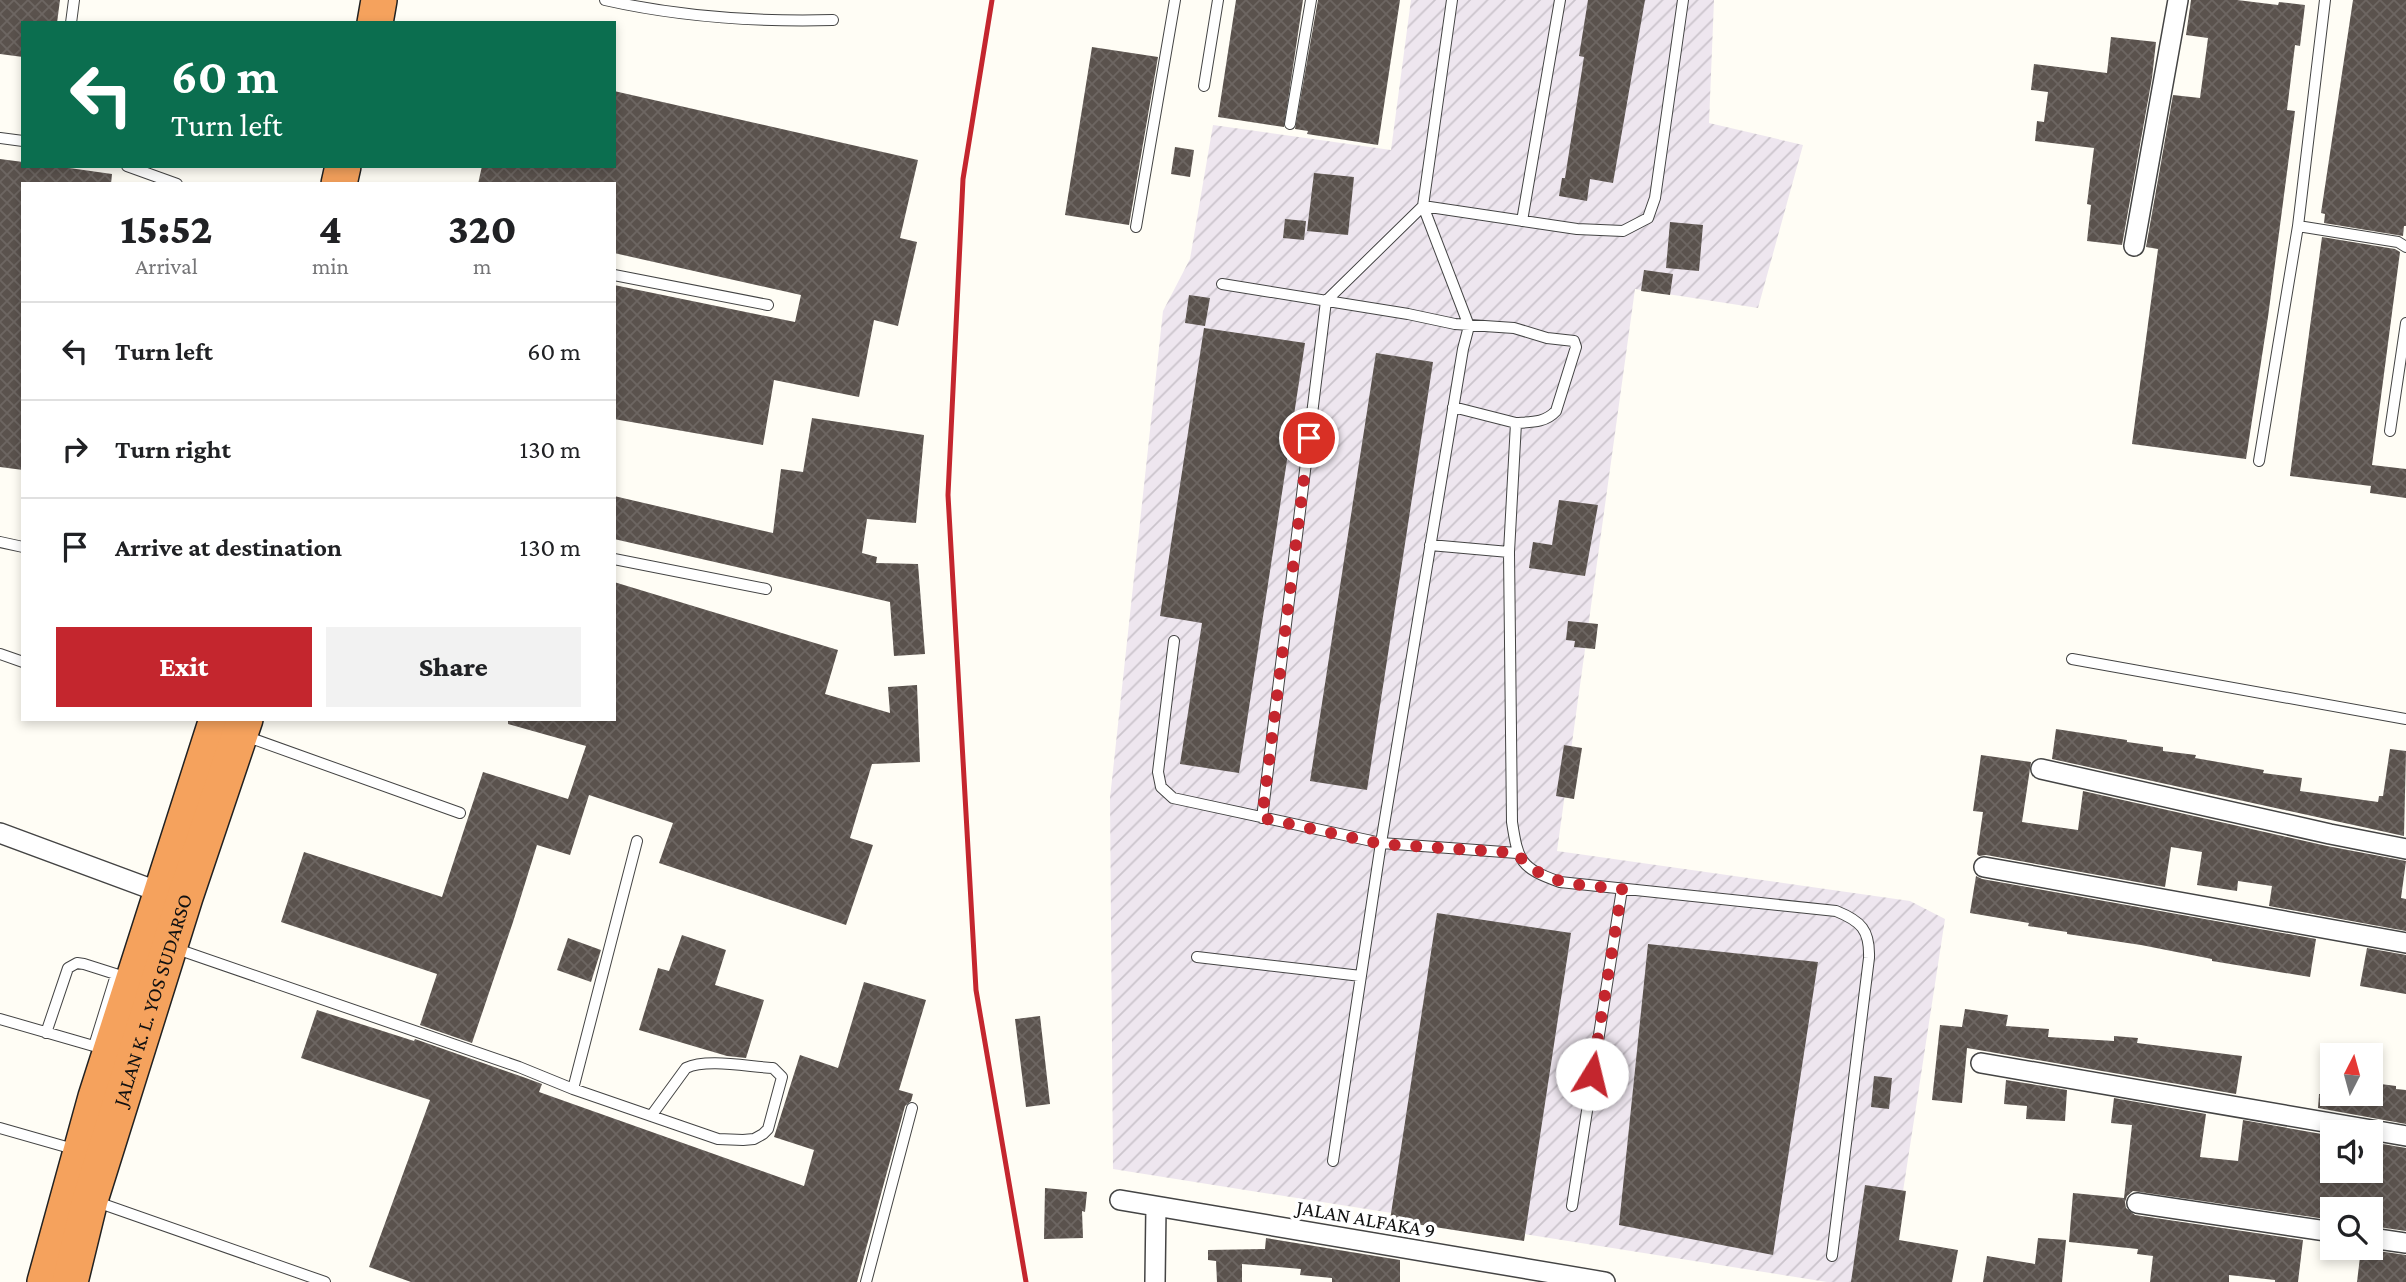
<!DOCTYPE html>
<html lang="en">
<head>
<meta charset="utf-8">
<style>
	body { margin:0; font-family:"Crimson Pro",serif; background:#f2f2f2; color:#202124; height:100vh; display:flex; flex-direction:column; font-size:26px; white-space:nowrap }
	* { box-sizing:border-box; margin:0 }
	p { font-size:23px; color:#757577 }
	.icon { flex:none; width:38px; height:38px; fill:none; stroke:currentColor; stroke-width:2; stroke-linecap:round; stroke-linejoin:round }
	.map { position:relative; flex:1; overflow:hidden }
	.sheet { position:absolute; left:21px; top:182px; width:595px; height:539px; display:flex; flex-direction:column; background:#fff; border-radius:0px; box-shadow:0 4px 10px #0003 }
	.sheet>* { flex:none }
	.guide { position:absolute; left:21px; top:21px; width:595px; height:147px; border-radius:0px; box-shadow:0 4px 10px #0003; background:#0b6e4f; color:#fff; overflow:hidden }
	.needle { width:46px; rotate:6deg }
	.controls { position:absolute; left:2320px; top:1043px; display:grid; gap:14px }
	.controls a { display:grid; place-items:center; width:63px; height:63px; border-radius:0px; background:#fff; box-shadow:0 4px 10px #0003; font-size:35px }
	.pin { position:absolute; display:grid; place-items:center; width:60px; height:60px; color:#fff; margin:-30px; border:4px solid #fff; border-radius:50%; box-shadow:0 2px 7px #0007 }
	.me { position:absolute; width:77px; margin:-38px; rotate:9deg; stroke-linejoin:round; filter:drop-shadow(0 0 5px #0008) }
	.turn { display:flex; align-items:center; gap:24px; height:147px; padding:0 35px; font-size:32px }
	.turn .icon { width:91px; height:91px; stroke-width:2.5 }
	.turn b { display:block; font-size:49px; line-height:60px }
	.eta { display:flex; justify-content:space-evenly; align-items:center; height:119px; text-align:center }
	.eta b { font-size:42px; font-weight:800; line-height:49px }
	.button { display:flex; gap:14px; margin-top:auto; padding:14px 35px }
	.button a { flex:1; height:80px; border-radius:0px; background:#c4262e; color:#fff; font-size:28px; font-weight:800; line-height:80px; text-align:center }
	.button a+a { background:#f2f2f2; color:#202124 }
	ul { padding:0; list-style:none }
	li { display:flex; align-items:center; gap:21px; height:98px; padding:0 35px; border-top:2px solid #e0e0e0 }
	li div { flex:1 }
	li b { display:block; font-size:26px }
	li em { font-style:normal }
	.map>svg:first-child { display:block }
	.industrial { fill:url(#industrial-furrows) }
	.building { fill:url(#building-cross-hatch) }
	.lines { fill:none; stroke-linecap:round; stroke-linejoin:round }
	.lane-casing { stroke:#444; stroke-width:12 }
	.street-casing { stroke:#444; stroke-width:22 }
	.highway-casing { stroke:#222; stroke-width:38 }
	.lane { stroke:#fff; stroke-width:10 }
	.street { stroke:#fff; stroke-width:19 }
	.highway { stroke:#f5a25d; stroke-width:35 }
	.rail { stroke:#c4262e; stroke-width:5 }
	.route { stroke:#c4262e; stroke-width:12; stroke-dasharray:0 21.6 }
	.labels { text-anchor:middle; dominant-baseline:central; stroke-width:7; stroke-linejoin:round; paint-order:stroke }
	.street-label { font-size:21px; fill:#111; stroke:#fff }
</style>
</head>
<body>
<div class="map">
<svg width="2406" height="1282" viewBox="0 0 2406 1282">
	<defs>
		<pattern id="industrial-furrows" width="10" height="10" patternUnits="userSpaceOnUse" patternTransform="scale(1.75)"><rect width="10" height="10" fill="#eee6ef"/><path d="M-1 1l2-2M0 10L10 0M9 11l2-2" fill="none" stroke="#cbc4cc"/></pattern>
		<pattern id="building-cross-hatch" width="8" height="8" patternUnits="userSpaceOnUse" patternTransform="scale(1.75)"><rect width="8" height="8" fill="#5a524d"/><path d="M0 0l8 8M0 8l8-8" fill="none" stroke="#6d6662"/></pattern>
	</defs>
	<rect width="100%" height="100%" fill="#fffdf5"/>
	<!-- industrial -->
	<path class="industrial" d="M1411 0H1714L1709 123 1803 145 1758 308 1635 289 1557 851 1910 901 1945 919 1889 1282H1827L1113 1169 1110 798 1163 311 1190 259 1213 125 1391 150Z"/>
	<!-- building -->
	<path class="building" d="M0 0H60L57 23H23V57L0 54Z
		M1236 0H1303L1284 127 1218 117Z
		M1318 0H1400L1378 145 1307 134 1308 131 1295 129Z
		M1588 0H1645L1613 183 1590 179 1587 201 1559 196 1562 178H1565L1584 57 1579 56Z
		M2191 0H2237L2278 5 2279 2 2305 5 2300 46 2295 45 2287 110 2295 111 2268 317 2246 459 2132 444 2158 249 2146 247 2173 95 2200 98 2208 38 2186 35Z
		M2353 0H2406V226H2404L2403 236 2324 223 2325 214 2321 213Z
		M2111 37 2156 42 2152 78 2122 245 2087 241 2091 205 2087 204 2094 148 2035 141 2037 121 2044 122 2048 92 2031 90 2034 64 2107 73Z
		M1092 47 1158 57 1129 225 1065 215Z
		M614 91 918 160 900 238 917 242 898 326 874 320 859 397 774 380 763 445 614 419V285L795 322 801 295 614 253V184H478L482 166H614Z
		M1175 147 1194 150 1190 177 1171 174Z
		M0 159 23 162V166H55L112 174 111 184H23V470L0 467Z
		M1314 173 1354 177 1348 235 1307 231Z
		M1285 219 1306 221 1304 240 1283 238Z
		M1670 222 1703 225 1699 271 1666 268Z
		M2322 237 2395 249 2400 252 2372 465 2406 469V498L2370 493 2371 486 2290 476Z
		M1644 270 1673 274 1670 295 1641 291Z
		M1189 295 1210 298 1205 326 1185 323Z
		M1204 328 1305 343 1239 773 1180 764 1202 623 1160 616Z
		M1376 353 1433 362 1367 790 1310 781Z
		M812 418 924 435 916 523 867 519 862 553 877 557 876 563 918 564 925 654 894 656 890 602 614 539V496L773 533 781 469 803 472Z
		M1559 500 1598 505 1585 576 1529 568 1533 542 1552 545Z
		M614 582 838 650 825 694 890 713 888 687 917 685 920 762 872 764 850 838 873 845 846 925 659 863 673 823 589 795 570 855 537 845 513 922 472 1043 420 1025 437 974 281 922 304 852 442 897 483 772 568 799 586 746 508 724V719H614Z
		M1568 621 1598 624 1595 649 1574 647 1575 641 1566 640Z
		M2056 729 2127 740V742L2163 747V751L2196 755 2195 758 2264 770 2263 773 2302 778 2300 791 2378 802 2379 796H2383L2390 749 2406 751 2404 836 2052 759Z
		M1564 745 1582 748 1574 799 1556 796Z
		M1981 755 2031 762 2022 822 2078 830 2083 791 2327 846 2406 861 2401 898 2406 899V931L2269 906 2272 886 2238 881 2237 891 2197 885 2202 852 2171 847 2165 887 1986 855 1979 856 1977 854 1983 812 1973 811Z
		M1976 876 1982 879 2316 939 2310 977 2212 961V959L2141 945 2067 934V932L2028 926 2029 923 1970 913Z
		M1437 913 1571 933 1524 1241 1390 1220Z
		M682 935 726 950 715 985 764 1000 746 1058 727 1056 639 1030 658 968 669 971Z
		M568 938 601 950 591 982 557 970Z
		M1648 944 1818 962 1773 1255 1619 1225Z
		M2367 948 2406 955V994L2360 986Z
		M864 982 926 1000 899 1090 913 1094 911 1101 905 1106 857 1282H411L369 1267 430 1100 301 1058 317 1010 414 1041 415 1039 523 1077 542 1084 539 1092 804 1186 814 1150 774 1137 800 1055 838 1068Z
		M1965 1009 2008 1015 2006 1026 2049 1029 2048 1037 2114 1041V1036L2138 1038 2137 1043 2242 1056 2236 1094 1967 1048 1962 1103 1932 1100 1940 1025 1962 1027Z
		M1040 1016 1050 1104 1026 1107 1015 1019Z
		M1874 1076 1892 1078 1889 1109 1871 1107Z
		M2006 1080 2067 1090 2065 1121 2026 1119 2027 1106 2004 1104Z
		M2373 1083 2396 1086V1089L2406 1090V1124L2318 1108 2319 1094H2372Z
		M2114 1098 2206 1114 2200 1157 2238 1161 2243 1120 2333 1136V1171H2371V1142L2406 1148V1231L2371 1226V1209H2333V1220L2133 1191 2127 1196 2125 1202 2126 1208 2135 1215 2303 1240 2298 1282H2275V1280L2229 1275V1282H2150L2153 1256 2137 1254 2138 1249 2069 1242 2073 1193 2124 1198 2132 1125 2111 1123Z
		M1865 1185 1906 1191 1899 1240 1958 1250 1952 1282H1851Z
		M1045 1188 1087 1192 1085 1212 1082 1211 1083 1238 1044 1239Z
		M1266 1238 1400 1260V1282H1332V1278L1300 1275 1301 1269 1242 1264V1282H1217L1216 1261 1208 1260V1250L1265 1249Z
		M2038 1238 2066 1240 2062 1282H1983L1987 1256 2035 1264Z
		M2371 1250 2406 1255V1282H2357L2360 1257 2371 1259Z"/>
	<g class="lines">
		<defs>
			<path id="lane" d="M605 0C680 17 756 22 833 20
				M71 23 74 0
				M1204 86 1218 0
				M1290 124 1311 0
				M0 138 23 141
				M127 166 177 184
				M1522 221 1560 0
				M2298 226 2398 242 2406 247
				M1136 227 1175 0
				M614 275 768 305
				M1222 284 1408 314 1455 324 1514 328 1547 338 1574 341 1576 347 1556 411C1545 423 1531 422 1516 423
				M1453 407 1516 423 1509 552
				M2390 431 2406 323
				M2259 461 2298 226 2325 0
				M0 542 23 547
				M1430 545 1509 552 1512 822C1518 861 1520 868 1560 882L1836 911C1861 921 1870 930 1869 958L1832 1256
				M614 559 766 589
				M1174 641 1158 772 1161 787 1173 798 1381 843 1517 853
				M0 654 23 662
				M2072 659 2406 719
				M245 736 460 813
				M1262 818 1326 301 1423 206 1577 229 1623 231 1648 218 1655 198 1683 0
				M174 948 519 1067 573 1089 637 841
				M1197 957 1361 976
				M0 1019 104 1049
				M46 1033 68 968 77 963 84 964 128 978
				M94 1046 116 975
				M573 1089 718 1139 743 1140 754 1139 763 1134 768 1129 782 1077 773 1068C749 1067 707 1058 686 1068L651 1116
				M0 1128 77 1150
				M1333 1161 1381 843 1463 349 1469 326 1423 206 1452 0
				M94 1201 325 1282
				M1572 1206 1622 889
				M866 1282 912 1108"/>
			<path id="street" d="M2134 246 2178 0
				M2041 769 2330 834 2406 849
				M0 833 162 893
				M1984 867 2406 943
				M1981 1063 2406 1136
				M1120 1200 1605 1282
				M2137 1203 2333 1232
				M2371 1238 2406 1243
				M1155 1282 1156 1207"/>
			<g id="highway">
				<path d="M375 23 379 0"/>
				<path d="M339 184 343 166"/>
				<path d="M45 1282 96 1097 217 719"/>
				<path id="s1" d="M70 1282 90 1200 185 897 245 719"/>
			</g>
		</defs>
		<!-- lane casing -->
		<use href="#lane" class="lane-casing"/>
		<!-- street casing -->
		<use href="#street" class="street-casing"/>
		<!-- highway casing -->
		<use href="#highway" class="highway-casing"/>
		<!-- lane -->
		<use href="#lane" class="lane"/>
		<!-- street -->
		<use href="#street" class="street"/>
		<!-- highway -->
		<use href="#highway" class="highway"/>
		<!-- rail -->
		<path class="rail" d="M992 0 963 179 948 495 976 990 1026 1282"/>
	</g>
	<g class="lines">
		<!-- route -->
		<path class="route" d="M1309 438 1262 818 1381 844 1517 853C1541 886 1584 885 1622 889L1592 1074"/>
	</g>
	<g class="labels">
		<!-- street labels -->
		<g class="street-label">
			<text stroke="none"><textPath href="#s1" startOffset="294">JALAN K. L. YOS SUDARSO</textPath></text>
			<text transform="translate(1366 1219) rotate(10)">JALAN ALFAKA 9</text>
		</g>
	</g>
</svg>
<div class="controls">
<a><svg class="needle" viewBox="-14 -14 28 28"><path d="M0-13l5 13h-10z" fill="#e53935"/><path d="M0 13l5-13h-10z" fill="#757577"/></svg></a>
<a><svg class="icon" aria-label="sound" viewBox="0 0 24 24"><path d="M4 9h4l5-4v14l-5-4H4zM17 9q2 3 0 6"/></svg></a>
<a><svg class="icon" aria-label="search" viewBox="0 0 24 24"><circle cx="10" cy="10" r="6"/><path d="M15 15l6 6"/></svg></a>
</div>
<div class="pin" style="left:1309px;top:438px;background:#d93025"><svg class="icon" aria-label="arrive" viewBox="0 0 24 24"><path d="M6 21V4h12l-3 4 3 4H6"/></svg></div>
<svg class="me" style="left:1592px;top:1074px" viewBox="-20 -20 40 40"><circle r="19" fill="#fff"/><path d="M0-13L10 11 0 6-10 11z" fill="#c4262e"/></svg>
<div class="guide">
<div class="turn"><svg class="icon" aria-label="left" viewBox="0 0 24 24"><path d="M17 20v-9H6M10 6l-5 5 5 5"/></svg><div><b>60 m</b>Turn left</div></div>
</div>
<section class="sheet">
<div class="eta">
<div><b>15:52</b><p>Arrival</p></div>
<div><b>4</b><p>min</p></div>
<div><b>320</b><p>m</p></div>
</div>
<ul>
<li><svg class="icon" aria-label="left" viewBox="0 0 24 24"><path d="M17 20v-9H6M10 6l-5 5 5 5"/></svg><div><b>Turn left</b></div><em>60 m</em></li>
<li><svg class="icon" aria-label="right" viewBox="0 0 24 24"><path d="M7 20v-9h11M14 6l5 5-5 5"/></svg><div><b>Turn right</b></div><em>130 m</em></li>
<li><svg class="icon" aria-label="arrive" viewBox="0 0 24 24"><path d="M6 21V4h12l-3 4 3 4H6"/></svg><div><b>Arrive at destination</b></div><em>130 m</em></li>
</ul>
<div class="button"><a>Exit</a><a>Share</a></div>
</section>
</div>
</body>
</html>
